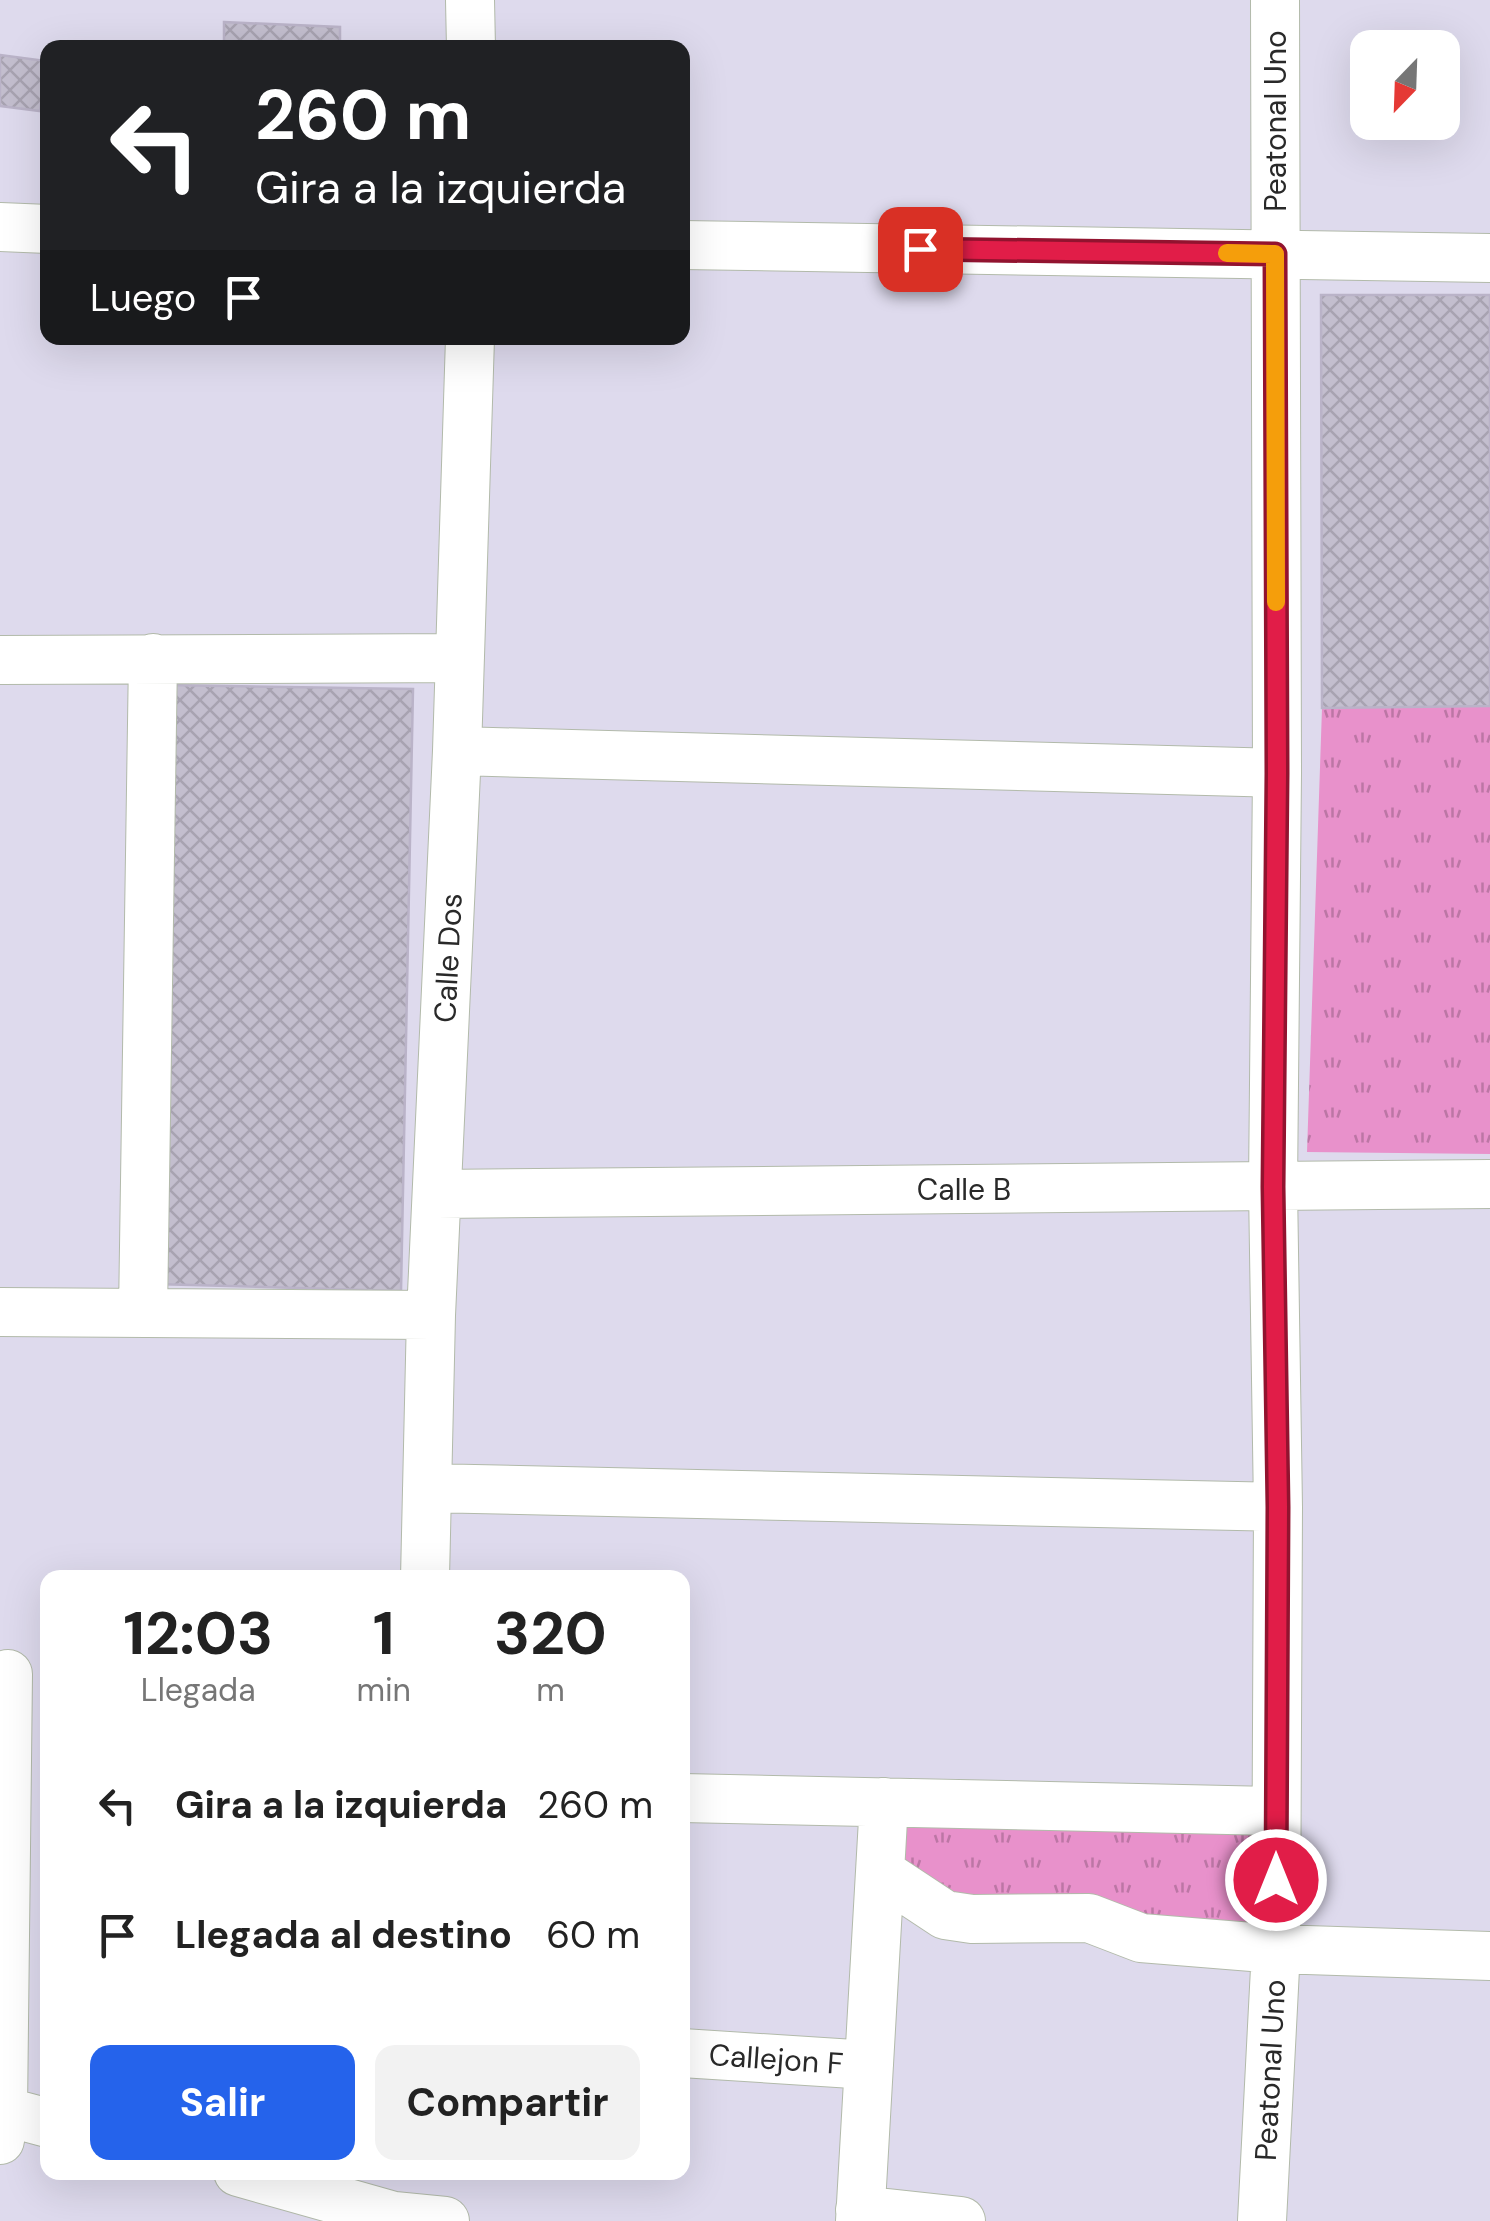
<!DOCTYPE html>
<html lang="es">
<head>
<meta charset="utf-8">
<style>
	body { margin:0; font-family:"DM Sans",sans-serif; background:#f2f2f2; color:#222; height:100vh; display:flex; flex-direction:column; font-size:38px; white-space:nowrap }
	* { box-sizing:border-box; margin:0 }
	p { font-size:32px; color:#767676 }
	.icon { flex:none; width:55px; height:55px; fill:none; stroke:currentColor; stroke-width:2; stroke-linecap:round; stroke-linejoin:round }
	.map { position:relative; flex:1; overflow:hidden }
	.side { position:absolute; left:40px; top:1570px; width:650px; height:610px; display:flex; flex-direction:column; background:#fff; border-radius:20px; box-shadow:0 10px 40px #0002 }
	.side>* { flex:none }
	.top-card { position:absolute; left:40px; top:40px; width:650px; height:305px; border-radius:20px; box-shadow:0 10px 40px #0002; background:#202124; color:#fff; overflow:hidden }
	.needle { width:65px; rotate:203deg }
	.fabs { position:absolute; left:1350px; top:30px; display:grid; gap:20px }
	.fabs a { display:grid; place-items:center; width:110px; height:110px; border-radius:20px; background:#fff; box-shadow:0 10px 40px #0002; font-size:50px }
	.pin { position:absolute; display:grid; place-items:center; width:85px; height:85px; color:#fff; margin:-42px; border-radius:20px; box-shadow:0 5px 15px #0006 }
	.me { position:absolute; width:110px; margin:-55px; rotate:0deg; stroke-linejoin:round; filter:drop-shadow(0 0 8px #0008) }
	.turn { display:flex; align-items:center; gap:35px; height:210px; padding:0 50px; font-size:45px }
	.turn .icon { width:130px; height:130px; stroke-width:2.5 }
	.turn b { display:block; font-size:70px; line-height:85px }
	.then { display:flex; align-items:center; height:95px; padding:0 50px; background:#0003; gap:20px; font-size:38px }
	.eta { display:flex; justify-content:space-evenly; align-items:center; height:170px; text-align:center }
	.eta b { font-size:60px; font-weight:700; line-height:70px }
	.primary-button { display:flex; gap:20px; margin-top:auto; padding:20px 50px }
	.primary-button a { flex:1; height:115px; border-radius:20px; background:#2563eb; color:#fff; font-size:40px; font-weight:700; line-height:115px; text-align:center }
	.primary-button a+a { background:#f2f2f2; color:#222 }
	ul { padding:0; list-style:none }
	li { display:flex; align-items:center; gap:30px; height:130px; padding:0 50px }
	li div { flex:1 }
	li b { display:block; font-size:38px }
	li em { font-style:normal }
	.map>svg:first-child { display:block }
	.grass { fill:url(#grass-tufts) }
	.building { fill:url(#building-cross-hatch); stroke:#bab3c8; stroke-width:2.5 }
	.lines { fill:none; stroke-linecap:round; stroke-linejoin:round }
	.minor-casing { stroke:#b2baaa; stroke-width:50 }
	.minor { stroke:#fff; stroke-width:48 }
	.route-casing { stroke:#92132f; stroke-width:25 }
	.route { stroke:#e11d48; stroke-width:18 }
	.slow { stroke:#f59e0b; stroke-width:18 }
	.labels { text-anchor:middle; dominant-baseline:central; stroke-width:9; stroke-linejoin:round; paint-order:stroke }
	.street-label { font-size:30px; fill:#292929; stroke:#fff }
</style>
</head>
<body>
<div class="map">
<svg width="1490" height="2221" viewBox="0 0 1490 2221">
	<defs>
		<pattern id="grass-tufts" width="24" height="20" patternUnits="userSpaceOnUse" patternTransform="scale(2.5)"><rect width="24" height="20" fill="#e891cb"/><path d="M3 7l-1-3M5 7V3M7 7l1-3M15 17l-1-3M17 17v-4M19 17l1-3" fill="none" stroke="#bc76a5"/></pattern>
		<pattern id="building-cross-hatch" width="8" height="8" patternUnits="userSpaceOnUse" patternTransform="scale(2.5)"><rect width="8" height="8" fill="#c3bece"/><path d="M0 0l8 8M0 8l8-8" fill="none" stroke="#a8a3b1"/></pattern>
	</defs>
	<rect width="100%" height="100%" fill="#dedaed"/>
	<!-- grass -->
	<path class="grass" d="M1490 706V1154L1307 1152 1322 708Z
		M892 1809 1267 1819 1268 1940 975 1913 887 1870Z"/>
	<!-- building -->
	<path class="building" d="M224 22 340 27V48H224Z
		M0 55 46 61 40 111 0 106Z
		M1321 295H1490V706L1322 708Z
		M163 685 413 689 401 1291 155 1284Z"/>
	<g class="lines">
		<defs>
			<path id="minor" d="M470 0 471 48
				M0 227 48 229
				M682 245 1490 258
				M0 660 460 658
				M457 751 1277 773
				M437 1194 1490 1184
				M0 1312 431 1315
				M143 1313 153 658
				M427 1488 1278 1507
				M425 1578 431 1315 457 751 470 338
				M682 1798 1275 1811
				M880 1872 945 1915 972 1919 1089 1918 1141 1938 1276 1949 1490 1956
				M682 2053 869 2065
				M3 2111 48 2123
				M0 2140 3 2111 8 1674
				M238 2172 394 2216 445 2221
				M860 2210 961 2221
				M860 2221 884 1802
				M1262 2221 1276 1949 1278 1507 1273 1187 1277 773 1275 0"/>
		</defs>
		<!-- minor casing -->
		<use href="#minor" class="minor-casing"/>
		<!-- minor -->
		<use href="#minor" class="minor"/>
	</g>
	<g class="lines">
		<defs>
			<path id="route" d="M920 249 1275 254 1277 773 1273 1187 1278 1507 1276 1880"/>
		</defs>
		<!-- route casing -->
		<use href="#route" class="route-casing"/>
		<!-- route -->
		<use href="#route" class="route"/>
		<!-- slow -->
		<path class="slow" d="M1227 253 1275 254 1276 602"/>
	</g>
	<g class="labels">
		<!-- street labels -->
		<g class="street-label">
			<text transform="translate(1275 121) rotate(-90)">Peatonal Uno</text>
			<text transform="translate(448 958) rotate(-87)">Calle Dos</text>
			<text x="964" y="1189">Calle B</text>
			<text transform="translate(776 2059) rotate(4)">Callejon F</text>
			<text transform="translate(1270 2070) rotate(-87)">Peatonal Uno</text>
		</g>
	</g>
</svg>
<div class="fabs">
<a><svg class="needle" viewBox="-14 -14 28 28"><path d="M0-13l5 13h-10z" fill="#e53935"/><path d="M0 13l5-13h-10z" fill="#767676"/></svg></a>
</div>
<div class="pin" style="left:920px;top:249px;background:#d93025"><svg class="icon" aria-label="arrive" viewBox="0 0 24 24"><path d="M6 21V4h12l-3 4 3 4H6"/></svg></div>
<svg class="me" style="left:1276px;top:1880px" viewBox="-20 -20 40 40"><circle r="17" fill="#e11d48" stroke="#fff" stroke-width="3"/><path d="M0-11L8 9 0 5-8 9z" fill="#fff"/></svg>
<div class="top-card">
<div class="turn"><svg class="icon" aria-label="left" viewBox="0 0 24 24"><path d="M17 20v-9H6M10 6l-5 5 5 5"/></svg><div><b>260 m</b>Gira a la izquierda</div></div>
<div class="then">Luego<svg class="icon" aria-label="arrive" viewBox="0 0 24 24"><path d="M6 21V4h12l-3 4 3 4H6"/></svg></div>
</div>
<section class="side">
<div class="eta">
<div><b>12:03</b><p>Llegada</p></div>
<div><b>1</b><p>min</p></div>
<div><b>320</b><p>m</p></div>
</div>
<ul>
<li><svg class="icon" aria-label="left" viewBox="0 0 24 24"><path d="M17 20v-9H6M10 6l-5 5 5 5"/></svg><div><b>Gira a la izquierda</b></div><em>260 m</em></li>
<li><svg class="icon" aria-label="arrive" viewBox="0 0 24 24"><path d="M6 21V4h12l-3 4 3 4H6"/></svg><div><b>Llegada al destino</b></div><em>60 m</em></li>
</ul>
<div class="primary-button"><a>Salir</a><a>Compartir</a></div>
</section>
</div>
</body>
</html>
